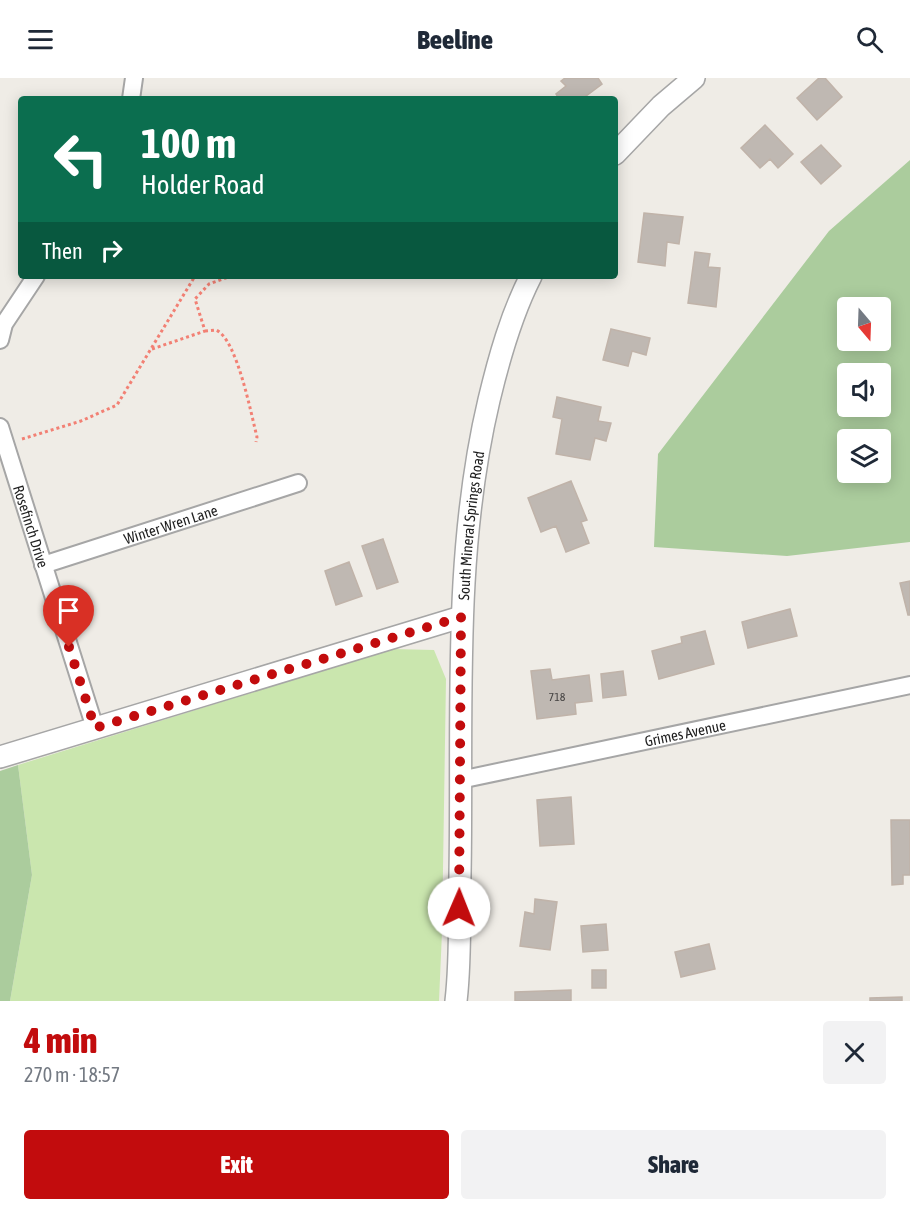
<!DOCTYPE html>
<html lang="en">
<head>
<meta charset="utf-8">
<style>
	body { margin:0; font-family:"Asap Condensed",sans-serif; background:#f2f2f3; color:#1f2937; height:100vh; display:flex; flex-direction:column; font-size:22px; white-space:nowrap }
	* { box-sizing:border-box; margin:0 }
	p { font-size:20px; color:#747a83 }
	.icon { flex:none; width:33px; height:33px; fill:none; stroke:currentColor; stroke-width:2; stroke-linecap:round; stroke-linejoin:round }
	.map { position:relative; height:923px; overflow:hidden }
	.details { display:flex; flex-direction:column; background:#fff; flex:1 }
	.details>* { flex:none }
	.hud { position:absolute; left:18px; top:18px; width:600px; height:183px; border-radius:6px; box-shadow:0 3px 15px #0003; background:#0b6e4f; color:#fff; overflow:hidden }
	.needle { width:39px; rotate:161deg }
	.controls { position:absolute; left:837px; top:219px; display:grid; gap:12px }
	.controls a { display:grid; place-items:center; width:54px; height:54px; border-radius:6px; background:#fff; box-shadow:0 3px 15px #0003; font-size:30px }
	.pin { position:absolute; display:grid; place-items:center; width:51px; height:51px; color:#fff; margin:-62px -26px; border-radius:50% 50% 50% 0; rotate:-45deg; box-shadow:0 0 6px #0007 }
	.pin .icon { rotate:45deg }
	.me { position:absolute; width:66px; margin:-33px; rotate:1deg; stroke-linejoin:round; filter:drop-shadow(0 0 4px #0008) }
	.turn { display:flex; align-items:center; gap:21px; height:126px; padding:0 24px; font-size:27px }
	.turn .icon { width:78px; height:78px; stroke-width:2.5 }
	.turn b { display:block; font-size:42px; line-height:51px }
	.then { display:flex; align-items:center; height:57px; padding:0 24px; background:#0003; gap:12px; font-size:22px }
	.round { display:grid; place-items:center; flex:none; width:63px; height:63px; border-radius:6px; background:#f2f2f3 }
	.summary { display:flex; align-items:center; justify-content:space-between; height:102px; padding:0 24px }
	h1 { font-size:36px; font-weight:800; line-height:45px; color:#c20c0d }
	.cta { display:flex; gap:12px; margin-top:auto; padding:12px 24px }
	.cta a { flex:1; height:69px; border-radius:6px; background:#c20c0d; color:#fff; font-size:24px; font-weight:800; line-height:69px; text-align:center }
	.cta a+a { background:#f2f2f3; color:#1f2937 }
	header { display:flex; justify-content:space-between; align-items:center; height:78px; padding:0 24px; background:#fff; font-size:27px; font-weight:800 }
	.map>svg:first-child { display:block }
	.grass { fill:#cae6ae }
	.forest { fill:#abcc9d; fill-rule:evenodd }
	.building { fill:#bfb8b2; stroke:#c0b3a9; stroke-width:1.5 }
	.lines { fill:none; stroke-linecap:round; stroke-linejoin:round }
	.minor-casing { stroke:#a6a6a6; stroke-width:20 }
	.tertiary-casing { stroke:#a6a6a6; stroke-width:24 }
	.path { stroke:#f28074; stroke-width:3; stroke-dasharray:3 3; stroke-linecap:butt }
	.minor { stroke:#fff; stroke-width:16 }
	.tertiary { stroke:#fff; stroke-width:21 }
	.route { stroke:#c20c0d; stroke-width:10; stroke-dasharray:0 18 }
	.labels { text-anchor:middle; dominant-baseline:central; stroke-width:4.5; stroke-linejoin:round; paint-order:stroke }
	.number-label { font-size:12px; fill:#474544 }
	.street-label { font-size:15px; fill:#1f1f1f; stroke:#fff }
</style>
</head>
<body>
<header><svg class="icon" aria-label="menu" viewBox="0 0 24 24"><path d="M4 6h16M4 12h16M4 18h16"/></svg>Beeline<svg class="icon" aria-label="search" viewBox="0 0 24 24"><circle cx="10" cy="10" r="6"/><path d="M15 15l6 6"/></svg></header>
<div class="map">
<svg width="910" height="923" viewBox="0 0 910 923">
	<rect width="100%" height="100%" fill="#efece6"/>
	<!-- grass -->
	<path class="grass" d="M392 571 434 572 446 601 442 854 439 923H10L32 797 18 687Z"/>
	<!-- forest -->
	<path class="forest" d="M910 82V464L787 478 654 469 658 376 829 153ZM848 230H880V262H848ZM848 296H880V328H848ZM848 362H880V394H848Z
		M18 687 32 797 10 923H0V693Z"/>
	<!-- building -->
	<path class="building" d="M565 0H598L602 6 582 21H559L556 16 566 8 561 3Z
		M819 0H825L842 19 817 42 797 20Z
		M765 47 793 76 778 90 770 81 760 90 741 70Z
		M821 67 841 88 821 106 801 84Z
		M644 135 683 139 679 166 667 164 665 188 638 184Z
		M695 174 710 176 708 189 720 190 716 229 688 225Z
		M611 251 650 260 646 277 632 273 628 288 603 282Z
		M557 319 601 329 598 343 611 345 606 363 595 360 590 382 556 376 562 341 553 339Z
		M571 403 587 442 581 444 589 465 566 474 556 448 541 454 528 420Z
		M383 461 398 504 377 511 362 468Z
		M349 484 362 518 336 527 325 493Z
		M910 503V537H908L900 505Z
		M790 531 797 558 748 570 742 544Z
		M705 553 714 586 659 601 652 573 682 565 681 559Z
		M550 591 552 602 589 597 592 623 575 625 576 636 537 641 531 593Z
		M623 593 626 617 603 620 601 596Z
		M571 719 574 766 540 768 537 722Z
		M891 742H910V797H903V806L892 807Z
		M535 821 557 824 550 872 520 868 525 834 534 836Z
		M606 846 608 872 583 874 581 848Z
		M709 866 715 891 681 899 675 874Z
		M592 892H606V910H592Z
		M571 912V923H515V914Z
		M902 919V923H870V920Z"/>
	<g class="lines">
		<defs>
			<g id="minor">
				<path d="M131 21 134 0"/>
				<path d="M0 262 4 246 36 198"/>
				<path id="s1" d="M0 349 95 650"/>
				<path id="s2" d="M43 487 298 405"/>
				<path id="s3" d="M460 702 910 607"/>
			</g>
			<g id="tertiary">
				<path d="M615 76 661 28 694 0"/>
				<path d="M0 679 461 539"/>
				<path id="s4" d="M456 923C461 881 459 838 460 796 463 638 452 478 489 322 499 280 511 237 531 198"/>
			</g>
		</defs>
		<!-- minor casing -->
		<use href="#minor" class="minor-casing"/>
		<!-- tertiary casing -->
		<use href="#tertiary" class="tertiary-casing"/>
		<!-- path -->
		<path class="path" d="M205 253 216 252C237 261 251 336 257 359L256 364
			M152 271 205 253 195 221 209 206 231 198
			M22 361 81 343 117 327 195 198"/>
		<!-- minor -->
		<use href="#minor" class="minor"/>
		<!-- tertiary -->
		<use href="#tertiary" class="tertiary"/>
	</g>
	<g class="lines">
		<!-- route -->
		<path class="route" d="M69 569 95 650 461 539 459 830"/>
	</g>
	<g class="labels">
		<!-- number labels -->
		<g class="number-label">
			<text x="557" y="619">718</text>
		</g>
		<!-- street labels -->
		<g class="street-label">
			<text stroke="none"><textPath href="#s2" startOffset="134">Winter Wren Lane</textPath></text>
			<text stroke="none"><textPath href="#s1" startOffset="104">Rosefinch Drive</textPath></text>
			<text stroke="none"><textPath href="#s4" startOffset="476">South Mineral Springs Road</textPath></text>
			<text stroke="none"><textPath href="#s3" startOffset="230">Grimes Avenue</textPath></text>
		</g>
	</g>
</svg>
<div class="controls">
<a><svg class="needle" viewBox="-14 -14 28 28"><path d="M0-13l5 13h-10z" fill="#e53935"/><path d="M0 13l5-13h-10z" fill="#747a83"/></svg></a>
<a><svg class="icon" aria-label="sound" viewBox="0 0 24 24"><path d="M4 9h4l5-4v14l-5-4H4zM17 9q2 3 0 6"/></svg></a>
<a><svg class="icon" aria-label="layers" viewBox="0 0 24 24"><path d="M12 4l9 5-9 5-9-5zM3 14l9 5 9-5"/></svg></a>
</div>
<div class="pin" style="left:69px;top:569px;background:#d93025"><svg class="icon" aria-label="arrive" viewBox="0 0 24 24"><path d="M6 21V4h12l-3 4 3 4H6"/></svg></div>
<svg class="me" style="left:459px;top:830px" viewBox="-20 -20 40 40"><circle r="19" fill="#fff"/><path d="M0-13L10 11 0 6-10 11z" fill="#c20c0d"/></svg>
<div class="hud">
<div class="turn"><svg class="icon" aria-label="left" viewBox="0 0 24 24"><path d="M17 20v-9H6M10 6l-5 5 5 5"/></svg><div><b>100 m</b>Holder Road</div></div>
<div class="then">Then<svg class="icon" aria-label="right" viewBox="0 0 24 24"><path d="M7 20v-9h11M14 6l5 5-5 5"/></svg></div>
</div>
</div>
<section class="details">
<div class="summary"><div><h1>4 min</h1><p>270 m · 18:57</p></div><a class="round"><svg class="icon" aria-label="close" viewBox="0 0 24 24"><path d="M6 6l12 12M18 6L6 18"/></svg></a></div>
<div class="cta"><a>Exit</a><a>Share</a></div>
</section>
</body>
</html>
